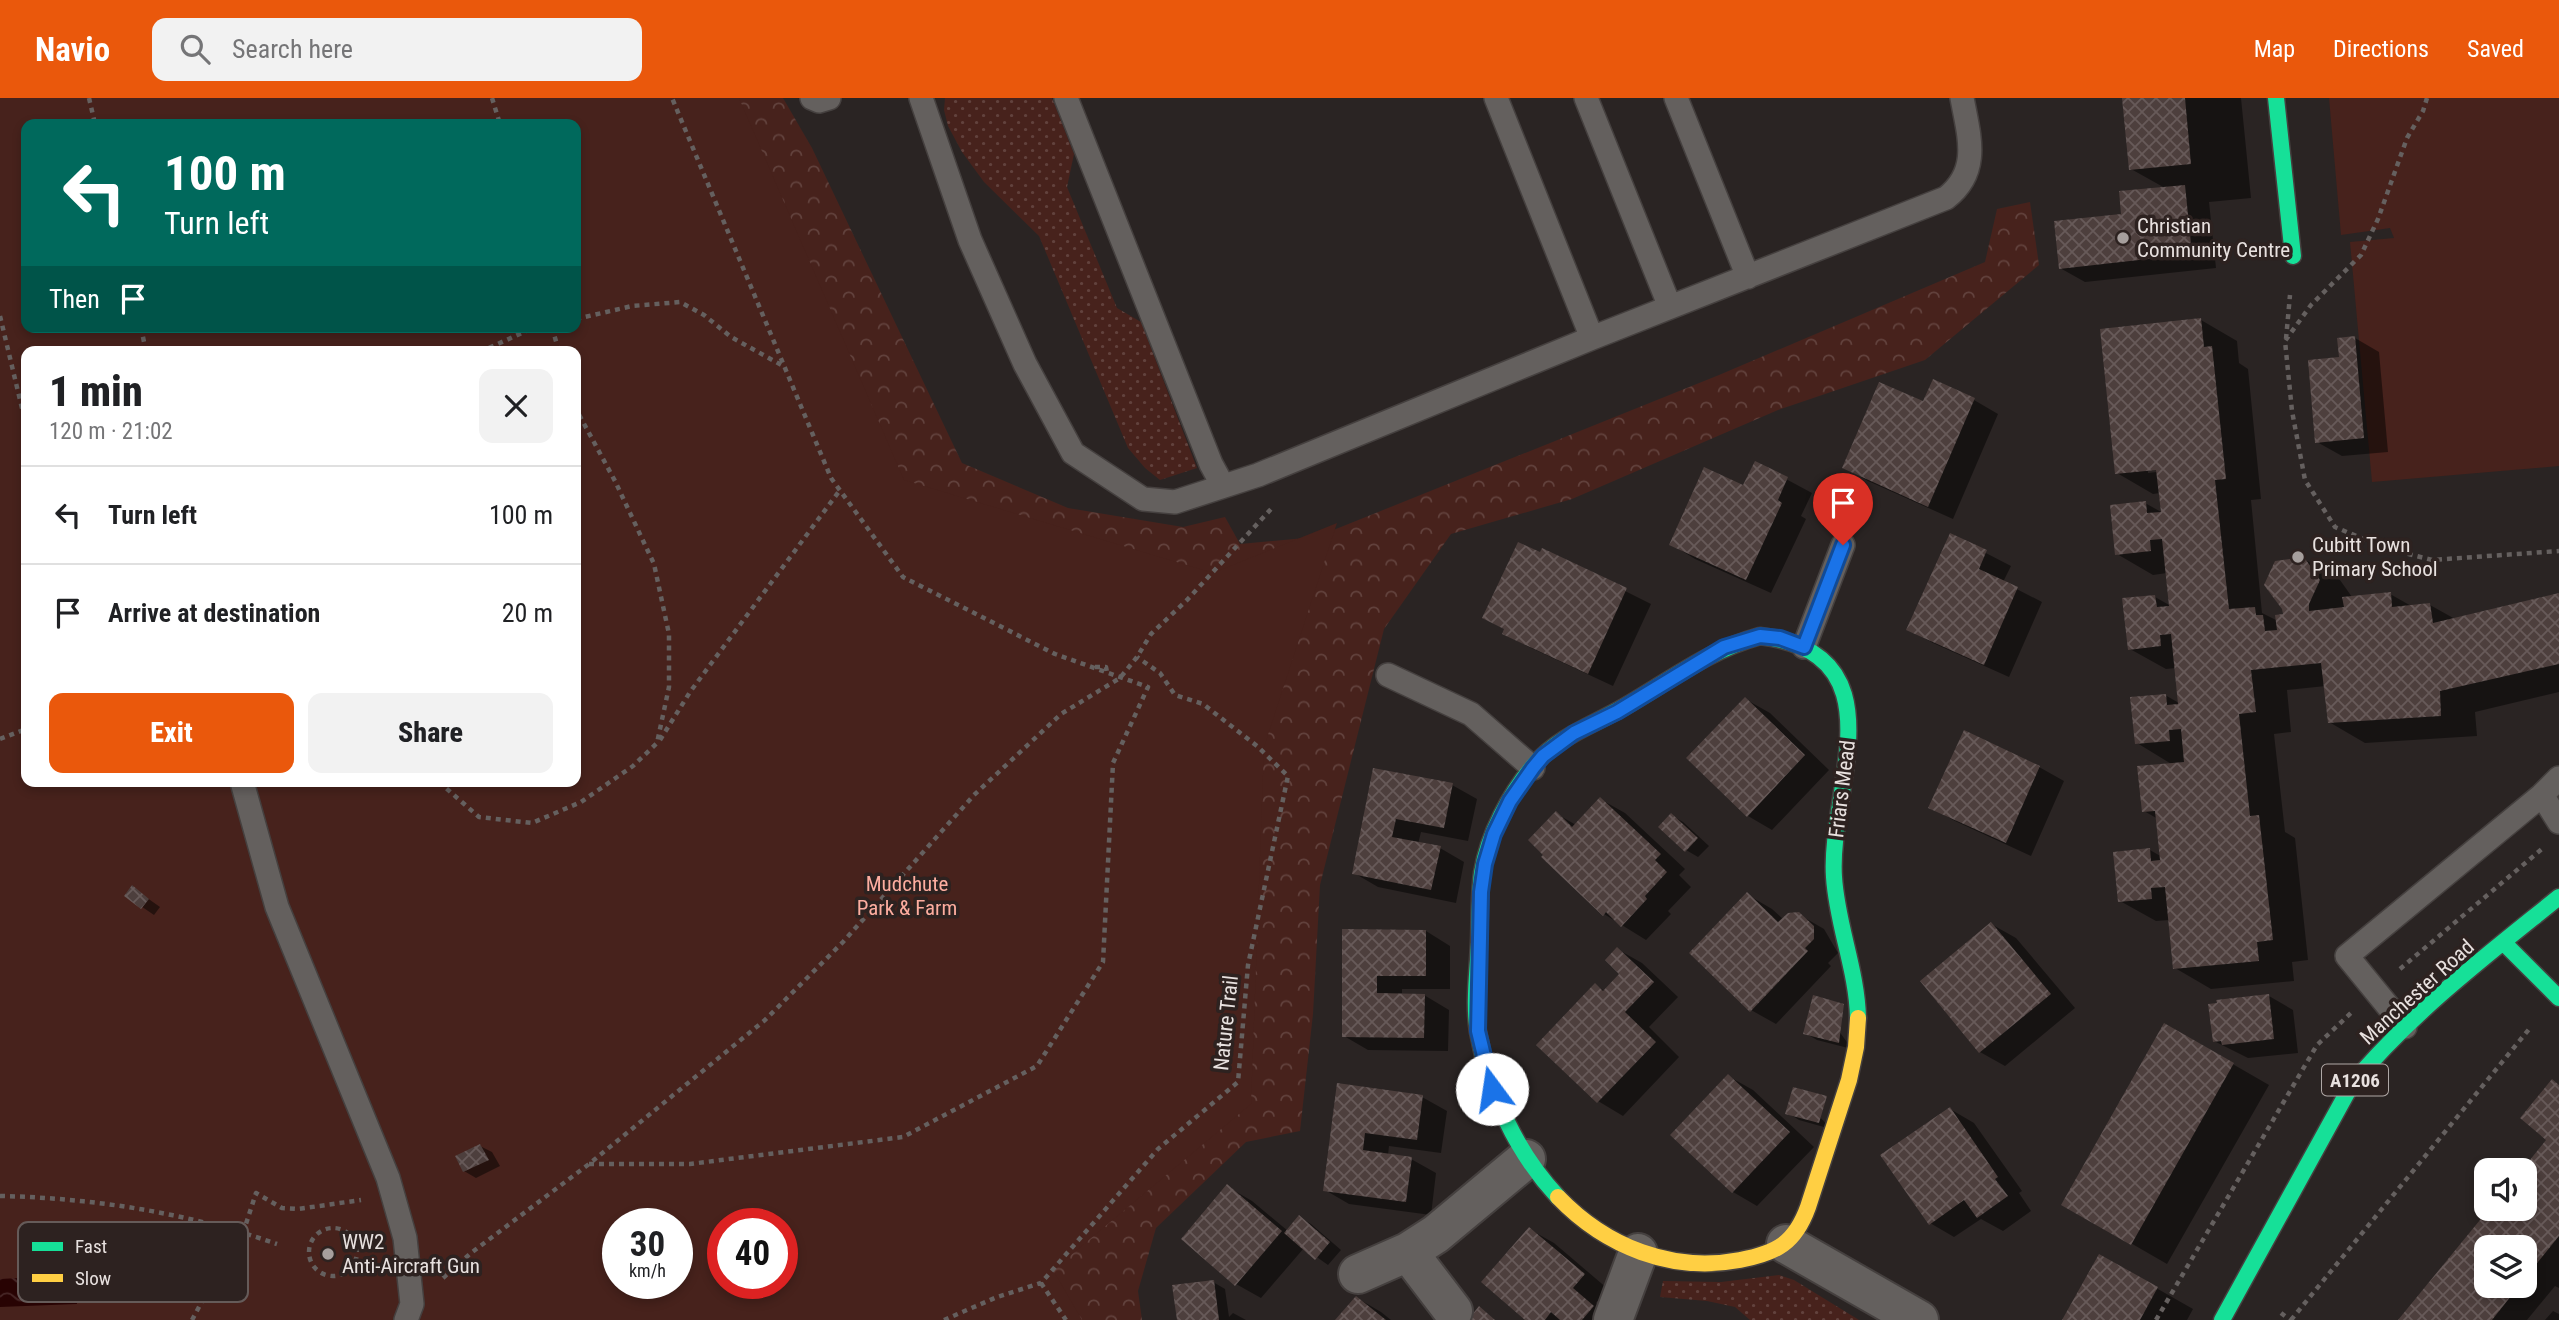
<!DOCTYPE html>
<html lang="en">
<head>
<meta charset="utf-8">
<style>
	body { margin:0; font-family:"Roboto Condensed",sans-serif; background:#f2f2f2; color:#202124; height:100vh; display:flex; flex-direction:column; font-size:26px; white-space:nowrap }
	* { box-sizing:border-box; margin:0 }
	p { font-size:23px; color:#757577 }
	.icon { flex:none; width:38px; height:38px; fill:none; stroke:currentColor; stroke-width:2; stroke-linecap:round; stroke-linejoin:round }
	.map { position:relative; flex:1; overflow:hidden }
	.details { position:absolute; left:21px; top:248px; width:560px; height:441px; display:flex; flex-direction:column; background:#fff; border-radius:14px; box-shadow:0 4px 10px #0003 }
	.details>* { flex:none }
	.hud { position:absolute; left:21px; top:21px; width:560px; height:214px; border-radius:14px; box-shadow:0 4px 10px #0003; background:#00695c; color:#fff; overflow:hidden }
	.tools { position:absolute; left:2474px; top:1060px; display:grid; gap:14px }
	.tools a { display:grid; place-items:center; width:63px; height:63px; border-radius:14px; background:#fff; box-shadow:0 4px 10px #0003; font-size:35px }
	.speed { position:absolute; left:602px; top:1110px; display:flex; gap:14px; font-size:35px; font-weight:700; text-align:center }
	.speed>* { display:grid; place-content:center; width:91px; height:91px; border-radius:50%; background:#fff; box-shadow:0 4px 10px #0003; line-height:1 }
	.speed small { font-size:18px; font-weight:400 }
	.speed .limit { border:10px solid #d22; background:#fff; color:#111 }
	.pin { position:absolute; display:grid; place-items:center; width:60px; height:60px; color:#fff; margin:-72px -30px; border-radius:50% 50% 50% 0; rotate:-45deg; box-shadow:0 0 7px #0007 }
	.pin .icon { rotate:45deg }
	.me { position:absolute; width:77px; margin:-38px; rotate:346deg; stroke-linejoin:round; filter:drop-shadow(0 0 5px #0008) }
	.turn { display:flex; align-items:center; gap:24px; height:147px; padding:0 28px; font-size:32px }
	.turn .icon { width:91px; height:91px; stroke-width:2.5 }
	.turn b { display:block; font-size:49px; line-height:60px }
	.then { display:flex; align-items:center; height:66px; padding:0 28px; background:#0003; gap:14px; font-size:26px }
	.round { display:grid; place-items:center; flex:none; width:74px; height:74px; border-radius:14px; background:#f2f2f2 }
	.overview { display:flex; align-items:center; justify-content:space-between; height:119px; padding:0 28px }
	h1 { font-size:42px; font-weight:800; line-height:52px }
	.cta { display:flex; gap:14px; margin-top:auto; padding:14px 28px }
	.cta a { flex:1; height:80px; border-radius:14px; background:#ea580c; color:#fff; font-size:28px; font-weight:800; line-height:80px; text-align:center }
	.cta a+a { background:#f2f2f2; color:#202124 }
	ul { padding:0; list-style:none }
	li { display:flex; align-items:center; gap:21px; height:98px; padding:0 28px; border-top:2px solid #e0e0e0 }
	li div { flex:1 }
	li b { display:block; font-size:26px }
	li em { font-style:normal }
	header { display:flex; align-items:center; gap:42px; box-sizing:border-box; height:98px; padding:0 35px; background:#ea580c; color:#fff }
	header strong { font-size:33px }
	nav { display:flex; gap:38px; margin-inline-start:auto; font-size:24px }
	.search { width:490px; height:63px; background:#f2f2f2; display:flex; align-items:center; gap:18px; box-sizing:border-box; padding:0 24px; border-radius:14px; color:#757577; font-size:26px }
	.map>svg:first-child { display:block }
	.grass { fill:url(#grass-dots) }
	.forest { fill:url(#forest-crowns); fill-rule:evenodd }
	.green { fill:#47221c; fill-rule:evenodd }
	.water { fill:url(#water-waves) }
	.shadow { fill:#0007; fill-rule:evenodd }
	.building { fill:url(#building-cross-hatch) }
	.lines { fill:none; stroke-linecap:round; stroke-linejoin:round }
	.lane-casing { stroke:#45403f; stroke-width:26 }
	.street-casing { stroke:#45403f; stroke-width:42 }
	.fast-casing { stroke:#45403f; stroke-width:19 }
	.slow-casing { stroke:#45403f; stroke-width:19 }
	.path { stroke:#65605f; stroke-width:4.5; stroke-dasharray:5 5; stroke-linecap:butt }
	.lane { stroke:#64605e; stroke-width:23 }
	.street { stroke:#64605e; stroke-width:38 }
	.fast { stroke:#16e098; stroke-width:16 }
	.slow { stroke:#ffcf43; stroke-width:16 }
	.route-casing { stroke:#114b97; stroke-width:18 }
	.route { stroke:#1a73e8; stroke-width:12 }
	.poi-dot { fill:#a69f9d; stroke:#2d2220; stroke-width:2.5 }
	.labels { text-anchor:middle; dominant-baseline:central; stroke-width:7; stroke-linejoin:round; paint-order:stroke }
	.shield { fill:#2d2220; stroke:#b0a8a6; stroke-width:2 }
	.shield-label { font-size:19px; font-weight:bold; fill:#e8e1df }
	.poi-label { font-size:21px; fill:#e8e1df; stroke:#2d2220; text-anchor:start }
	.street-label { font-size:21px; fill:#e8e1df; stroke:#2d2220 }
	.park-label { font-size:21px; fill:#fdad9f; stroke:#2d2220 }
	.key { fill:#2d2220; stroke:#655b59; stroke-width:2 }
	.key-label { font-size:19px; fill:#e8e1df }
</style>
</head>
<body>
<header>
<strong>Navio</strong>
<div class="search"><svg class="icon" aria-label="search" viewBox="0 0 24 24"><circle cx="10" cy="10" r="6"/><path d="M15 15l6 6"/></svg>Search here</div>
<nav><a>Map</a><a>Directions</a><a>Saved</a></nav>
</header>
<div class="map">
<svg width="2559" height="1222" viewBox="0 0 2559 1222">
	<defs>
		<pattern id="grass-dots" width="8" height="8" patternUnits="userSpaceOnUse" patternTransform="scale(1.75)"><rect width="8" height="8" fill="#47221c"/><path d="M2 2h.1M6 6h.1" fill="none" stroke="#62423d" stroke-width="1.8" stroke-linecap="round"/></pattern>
		<pattern id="forest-crowns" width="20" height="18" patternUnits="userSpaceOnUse" patternTransform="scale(1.75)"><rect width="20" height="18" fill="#47221c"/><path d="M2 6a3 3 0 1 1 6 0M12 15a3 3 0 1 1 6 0" fill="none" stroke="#62423d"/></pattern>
		<pattern id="water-waves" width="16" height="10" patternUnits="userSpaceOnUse" patternTransform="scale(1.75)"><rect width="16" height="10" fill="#280303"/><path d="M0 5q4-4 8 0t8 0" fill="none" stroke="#472727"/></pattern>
		<pattern id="building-cross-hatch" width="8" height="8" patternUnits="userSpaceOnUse" patternTransform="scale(1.75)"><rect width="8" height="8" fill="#4d3f3d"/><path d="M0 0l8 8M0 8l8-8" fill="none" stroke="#675a59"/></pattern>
	</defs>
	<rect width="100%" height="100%" fill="#2a2423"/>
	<!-- grass -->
	<path class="grass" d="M945 0H1052L1074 56 1067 89 1117 210 1141 224 1197 370 1160 382 1145 370 1128 350 1039 138 984 84 962 54 948 28 944 12Z
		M1779 1177 1794 1182 1859 1222H1750L1735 1209 1707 1203 1660 1199 1663 1183 1721 1184Z"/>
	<!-- forest -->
	<path class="forest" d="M621 0H783L812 50 962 365 1068 410 1183 429 1225 419 1240 446 1316 439 1719 277 1985 164 1997 111 2030 104 2039 167 1925 262 1778 312 1572 401 1451 436 1384 531 1320 787 1313 916 1300 1033 1246 1044 1156 1130 1138 1193 1142 1222H438L1023 624ZM618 1125H677V1185H618ZM723 1125H782V1185H723Z"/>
	<!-- green -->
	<path class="green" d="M0 0H739L904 382 1213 475 1337 425 1264 649 1251 1006 1053 1172 1082 1222H0ZM26 26H576V229H26ZM26 254H576V684H26ZM618 1125H677V1185H618ZM723 1125H782V1185H723Z
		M2329 0H2559V368L2372 384 2350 144 2394 140 2390 130 2341 137Z"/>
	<!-- water -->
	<path class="water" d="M76 1177 77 1206 0 1209V1181Z"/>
	<!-- shadow -->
	<path class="shadow" d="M2124 0H2241L2251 100 2209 104 2216 170 2085 184 2060 170 2123 117 2165 90 2131 71Z
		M2201 222 2237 243 2239 265 2248 271 2261 401 2251 402 2262 515 2278 523 2285 517 2304 461 2340 482 2352 499 2390 496 2413 509 2430 507 2455 521 2559 497V594L2475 614 2477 638 2365 645 2329 624 2326 588 2287 592 2291 634 2274 636 2285 734 2295 740 2308 862 2292 864 2294 883 2211 891 2175 870 2170 822 2156 823 2120 803 2150 752 2162 759 2158 721 2144 713 2173 667 2137 645 2165 597 2179 605 2176 570 2166 571 2130 551 2155 499 2171 508 2167 475 2153 477 2117 456 2145 405 2163 415 2160 395 2153 396 2117 375ZM2165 370V373L2148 375V371Z
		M2355 240 2379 254 2388 354 2342 358 2317 344Z
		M1974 302 1998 316 1953 421 1868 383 1844 369 1924 306Z
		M1756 365 1812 395 1801 418 1806 421 1771 495 1695 461 1671 446 1744 389Z
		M1951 437 2011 468 2003 484 2042 504 2009 579 1933 545 1908 531Z
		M1543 452 1651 506 1613 588 1529 549 1504 535Z
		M1745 601 1770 615 1829 672 1772 732 1748 718Z
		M2039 669 2064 683 2031 758 1955 723 1930 709Z
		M1374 672 1452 687 1477 701 1468 743 1421 734 1418 746 1440 750 1464 764 1456 805 1378 789 1354 775Z
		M1600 701 1625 715 1685 771 1679 777 1691 789 1668 813 1671 816 1646 842 1604 816 1557 716 1576 727Z
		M1671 717 1683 724 1709 748 1698 759 1686 752Z
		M133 790 160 809 154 817 126 798Z
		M1748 797 1772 811 1783 821 1798 816 1824 831 1838 855 1828 865 1831 868 1776 926 1751 912Z
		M1991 826 2016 840 2075 910 2005 968 1980 954Z
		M1344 833H1426L1450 848V891H1402V897H1424L1449 912 1448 953 1368 952 1344 938Z
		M1617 851 1642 865 1678 899 1649 929 1679 959 1623 1018 1598 1003 1595 887 1605 893 1621 876Z
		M2269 898 2293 912 2298 955 2248 960 2214 943Z
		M1814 899 1852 951 1817 942 1805 935Z
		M2165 927 2269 987 2167 1166 2063 1106Z
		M1728 978 1753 992 1814 1049 1757 1108 1733 1094Z
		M2553 983 2559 987V1190L2555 1188 2527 1222H2400L2525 1111 2549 1042ZM2487 1150H2525V1188H2487Z
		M1339 987 1422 999 1447 1013 1441 1055 1389 1048 1388 1057 1411 1061 1436 1075 1431 1117 1349 1106 1325 1092Z
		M1794 991 1831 1031 1799 1022 1788 1015Z
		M1950 1011 1974 1025 2022 1093 2019 1095 2031 1113 2003 1133 1981 1121 1954 1139 1930 1125Z
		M480 1048 492 1054 500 1068 476 1080 464 1073Z
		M1228 1089 1252 1103 1288 1133 1299 1119 1311 1126 1341 1152 1328 1167 1304 1150 1261 1200 1236 1186Z
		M1529 1131 1554 1145 1608 1191 1596 1205 1615 1222H1528Z
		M2100 1158 2193 1211 2187 1222H2064Z
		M1213 1184 1225 1191 1229 1219 1233 1215 1246 1222H1179Z
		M1357 1200 1381 1214 1391 1222H1338Z
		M2553 1213 2559 1216V1222H2545Z"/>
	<!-- building -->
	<path class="building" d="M2122 0H2185L2191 66 2129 72Z
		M2185 87 2192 156 2059 171 2054 123 2121 116 2119 93Z
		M2201 220 2204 249 2212 248 2226 381 2215 382 2229 511 2255 509 2256 517H2263L2265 533 2277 532 2275 517 2283 516 2282 511 2264 487 2275 463 2304 459 2320 482 2309 506V513L2344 509 2342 499 2391 494 2392 509 2430 505 2433 525 2559 495V566L2440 593 2441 618 2328 625 2321 565 2251 572 2256 614 2239 616 2250 718 2259 717 2273 842 2257 844 2259 863 2173 871 2165 789 2151 790 2152 801 2118 804 2113 754 2150 750 2151 763 2160 762 2155 713 2142 714 2137 668 2184 664 2181 631 2169 632 2170 643 2135 646 2130 599 2166 596 2167 607 2178 606 2171 536 2160 537 2161 548 2128 552 2122 500 2155 497 2157 509 2169 508 2162 441 2150 442 2151 453 2115 457 2110 407 2146 403 2147 415 2161 414 2156 372 2115 376 2100 231Z
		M2355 238 2364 340 2315 345 2308 262 2339 259 2337 240Z
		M1933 281 1975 300 1928 409 1842 370 1879 284 1923 303Z
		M1755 363 1788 379 1778 402 1782 405 1746 482 1669 447 1704 369 1743 387Z
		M1950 435 1987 452 1979 471 2018 489 1984 567 1906 532Z
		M1518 444 1540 454 1542 450 1627 490 1588 576 1502 536 1504 531 1482 520Z
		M1745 599 1805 657 1747 719 1686 660Z
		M1964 632 2040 668 2006 745 1928 710Z
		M1373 670 1453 685 1444 730 1396 721 1392 739 1441 748 1431 792 1352 776Z
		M1600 699 1661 756 1655 762 1667 774 1645 798 1647 801 1621 829 1606 814 1603 818 1541 759 1543 757 1528 742 1556 713 1572 729Z
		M1671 715 1698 740 1685 754 1658 729Z
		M132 787 149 801 141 811 124 798Z
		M1747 794 1778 824 1788 815 1799 814 1814 828V841L1805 850 1808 853 1750 914 1689 855Z
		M1991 824 2051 896 1979 955 1920 883Z
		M1342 831 1426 832V878H1377V895L1425 896 1424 940 1342 939Z
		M1617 849 1654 884 1625 914 1656 944 1597 1005 1536 947 1595 885 1603 893 1619 876 1605 862Z
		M2269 896 2274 941 2222 947 2221 943 2213 944 2208 906 2217 905 2216 902Z
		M1813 897 1844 906 1839 945 1803 936Z
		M2164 925 2234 965 2131 1147 2061 1107Z
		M1728 976 1790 1034 1732 1095 1670 1037Z
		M2552 981 2559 987V1138L2525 1180V1150H2487V1188H2519L2492 1222H2398L2489 1111H2525V1073H2521L2546 1042 2520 1020Z
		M1337 985 1423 997 1417 1042 1365 1035 1363 1052 1412 1059 1406 1104 1323 1093Z
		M1793 989 1827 998 1819 1025 1785 1016Z
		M1950 1009 1998 1079 1995 1081 2008 1098 1977 1120 1964 1102 1929 1127 1880 1057Z
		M480 1046 489 1062 463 1074 455 1058Z
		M1227 1086 1282 1133 1235 1188 1181 1141Z
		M1299 1117 1330 1144 1315 1162 1284 1135Z
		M1529 1129 1585 1176 1573 1190 1594 1208 1582 1222H1560L1551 1214 1545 1222H1525L1481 1184Z
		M2099 1156 2158 1189 2140 1222H2062Z
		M1214 1182 1219 1222H1177L1172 1187Z
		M1356 1198 1386 1222H1335Z
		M1479 1208 1495 1222H1468Z"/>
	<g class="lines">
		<defs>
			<path id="lane" d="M812 0 819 3 829 0
				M921 0 970 142 1025 266 1073 355 1143 401 1175 404 1258 377 1592 240 1946 100C1981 73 1969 38 1962 0
				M1066 0 1211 366 1223 388
				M1496 0 1592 240
				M1586 0 1670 209
				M1676 0 1748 179
				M1804 549 1843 447
				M1388 577 1471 616 1533 670
				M242 684 277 809 388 1080 405 1140 412 1206 406 1222
				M2542 697 2559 724
				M2405 929 2347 858 2542 697 2559 680"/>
			<path id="street" d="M1786 1146 1919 1222
				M1408 1154 1453 1213
				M1358 1176 1408 1154 1436 1136 1526 1061
				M1613 1222 1638 1155"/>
			<path id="fast" d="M2276 0 2293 158
				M1760 538C1903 556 1828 691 1834 779 1837 827 1857 872 1858 920
				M2504 845 2559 900
				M1558 1099C1516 1054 1489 995 1478 934 1473 905 1478 873 1479 844 1480 821 1479 798 1482 775 1488 737 1510 695 1535 666 1559 638 1593 627 1624 609 1669 583 1709 552 1760 538
				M2222 1222 2352 986C2412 914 2486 858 2559 799"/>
			<path id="slow" d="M1558 1099C1606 1149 1672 1175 1740 1162 1777 1155 1795 1145 1808 1109L1849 982 1856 949 1858 920"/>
		</defs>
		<!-- lane casing -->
		<use href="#lane" class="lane-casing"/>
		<!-- street casing -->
		<use href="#street" class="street-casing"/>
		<!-- fast casing -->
		<use href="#fast" class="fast-casing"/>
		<!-- slow casing -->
		<use href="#slow" class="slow-casing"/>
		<!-- path -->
		<path class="path" d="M89 0 95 26
			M492 0 500 26
			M2427 0 2423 13 2407 40 2378 121 2361 157 2311 207 2285 243 2292 313 2305 382 2335 429 2382 449 2432 462 2559 453
			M0 218 26 327
			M576 221 632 208 680 204 704 217 731 239 785 269
			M141 229 146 254
			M552 229 559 254
			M2286 241 2290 197
			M480 254 535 229
			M1095 569H1106L1107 574
			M0 641 26 631
			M660 642 690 594 840 392
			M439 684 479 719 532 725 581 704 633 668 657 645 669 589V536L654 466 615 383 576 311
			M2400 871 2543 750
			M589 1066H690L903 1039 1037 968 1103 864 1113 665 1148 589 1055 556 903 479 831 380 672 0
			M0 1098C94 1100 188 1115 277 1146
			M309 1154a24 24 0 1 1 48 0a24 24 0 1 1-48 0Z
			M243 1135 256 1095 282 1110 298 1111 361 1102
			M443 1180 471 1155 589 1066 765 922 843 844 974 697 1061 616 1120 580 1137 559 1151 536 1187 502 1271 411 1270 407
			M1041 1185 1066 1222
			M2281 1215 2290 1222
			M192 1222 221 1168 194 1124
			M944 1222 997 1199 1041 1185 1158 1051 1238 984 1248 867 1288 678 1257 648 1203 606 1175 597 1160 575 1137 559
			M2156 1222 2317 947 2352 914
			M2291 1222 2530 930"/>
		<!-- lane -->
		<use href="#lane" class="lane"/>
		<!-- street -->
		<use href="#street" class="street"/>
		<!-- fast -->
		<use href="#fast" class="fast"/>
		<!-- slow -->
		<use href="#slow" class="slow"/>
	</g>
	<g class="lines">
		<defs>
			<path id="route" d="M1492 991 1478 933 1481 794 1485 766 1494 736 1510 703 1533 670 1543 658 1574 635 1617 614 1724 549 1760 538 1780 540 1804 549 1843 447"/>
		</defs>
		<!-- route casing -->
		<use href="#route" class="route-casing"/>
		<!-- route -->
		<use href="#route" class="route"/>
	</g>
	<!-- markers -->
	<g class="poi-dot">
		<circle cx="2123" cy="140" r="7"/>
		<circle cx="2298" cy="459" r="7"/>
		<circle cx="328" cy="1156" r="7"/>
	</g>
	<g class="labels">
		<!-- shield labels -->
		<rect class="shield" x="2322" y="966.5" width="66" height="31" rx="5"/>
		<g class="shield-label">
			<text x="2355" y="982">A1206</text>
		</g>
		<!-- poi labels -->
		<g class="poi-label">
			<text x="2137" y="128">Christian<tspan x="2137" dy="24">Community Centre</tspan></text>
			<text x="2312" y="447">Cubitt Town<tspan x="2312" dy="24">Primary School</tspan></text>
			<text x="342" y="1144">WW2<tspan x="342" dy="24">Anti-Aircraft Gun</tspan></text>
		</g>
		<!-- street labels -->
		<g class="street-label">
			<text transform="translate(1842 691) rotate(-83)">Friars Mead</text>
			<text transform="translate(2417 894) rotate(-42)">Manchester Road</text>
			<text transform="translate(1226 925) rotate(-84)">Nature Trail</text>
		</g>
		<!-- park labels -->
		<g class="park-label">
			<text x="907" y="786">Mudchute<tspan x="907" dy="24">Park &amp; Farm</tspan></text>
		</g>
	</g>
	<!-- legend -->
	<rect x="18" y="1124" width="230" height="80" rx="10" class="key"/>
	<rect x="32" y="1144" width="31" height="9" fill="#16e098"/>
	<rect x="32" y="1176" width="31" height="8" fill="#ffcf43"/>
	<g class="key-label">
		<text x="75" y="1155">Fast</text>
		<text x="75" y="1187">Slow</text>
	</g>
</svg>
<div class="tools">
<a><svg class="icon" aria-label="sound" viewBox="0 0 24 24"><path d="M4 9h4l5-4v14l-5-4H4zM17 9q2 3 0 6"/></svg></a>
<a><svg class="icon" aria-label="layers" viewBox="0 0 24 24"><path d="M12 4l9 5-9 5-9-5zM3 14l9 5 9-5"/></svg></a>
</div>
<div class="speed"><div>30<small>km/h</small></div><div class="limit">40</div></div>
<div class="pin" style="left:1843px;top:447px;background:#d93025"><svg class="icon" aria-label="arrive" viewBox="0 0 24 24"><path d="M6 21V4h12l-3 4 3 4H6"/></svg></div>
<svg class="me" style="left:1492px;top:991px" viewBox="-20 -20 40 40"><circle r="19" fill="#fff"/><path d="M0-13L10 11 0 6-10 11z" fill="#1a73e8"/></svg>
<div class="hud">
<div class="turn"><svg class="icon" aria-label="left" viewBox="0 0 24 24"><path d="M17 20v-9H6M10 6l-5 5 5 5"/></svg><div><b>100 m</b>Turn left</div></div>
<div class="then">Then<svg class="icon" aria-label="arrive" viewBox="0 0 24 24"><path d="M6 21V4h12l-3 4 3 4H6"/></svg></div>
</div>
<section class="details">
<div class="overview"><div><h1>1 min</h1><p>120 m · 21:02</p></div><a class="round"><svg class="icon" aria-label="close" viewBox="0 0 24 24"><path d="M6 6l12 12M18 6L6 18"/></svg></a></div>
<ul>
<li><svg class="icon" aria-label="left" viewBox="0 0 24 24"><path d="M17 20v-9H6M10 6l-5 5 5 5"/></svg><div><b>Turn left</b></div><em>100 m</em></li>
<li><svg class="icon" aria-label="arrive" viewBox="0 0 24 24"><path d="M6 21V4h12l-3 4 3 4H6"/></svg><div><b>Arrive at destination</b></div><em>20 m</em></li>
</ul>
<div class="cta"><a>Exit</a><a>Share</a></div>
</section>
</div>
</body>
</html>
